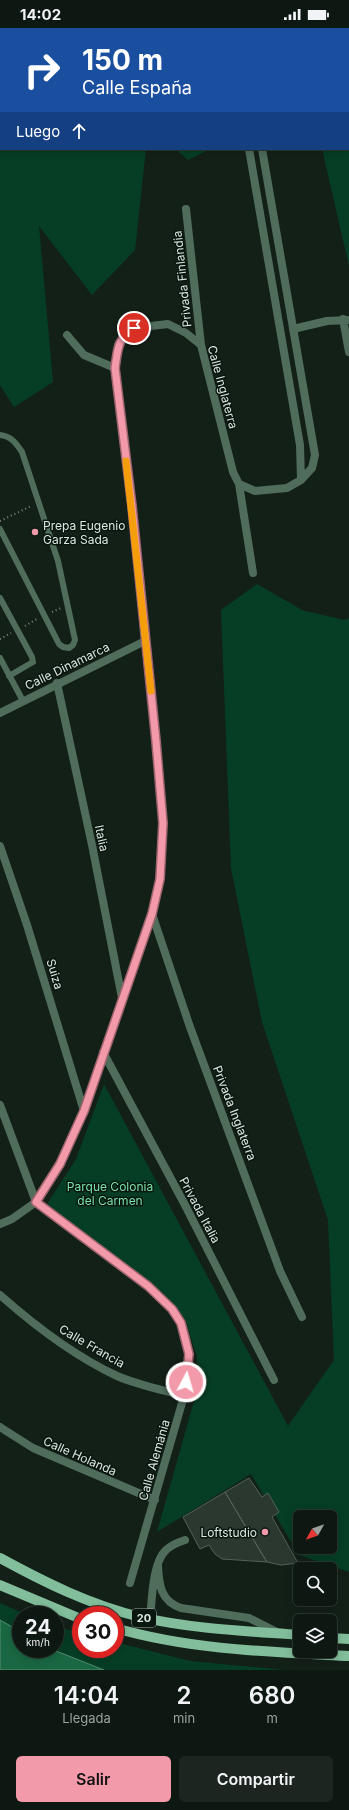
<!DOCTYPE html>
<html lang="es">
<head>
<meta charset="utf-8">
<style>
	body { margin:0; font-family:Inter,sans-serif; background:#1c2520; color:#f1f3f6; height:100vh; display:flex; flex-direction:column; font-size:15px; white-space:nowrap }
	* { box-sizing:border-box; margin:0 }
	p { font-size:13px; color:#9ba09f }
	.icon { flex:none; width:22px; height:22px; fill:none; stroke:currentColor; stroke-width:2; stroke-linecap:round; stroke-linejoin:round }
	.map { position:relative; height:1642px; overflow:hidden }
	.sheet { display:flex; flex-direction:column; background:#0e1812; flex:1 }
	.sheet>* { flex:none }
	.top-card { position:absolute; left:0px; top:0px; width:349px; height:122px; box-shadow:0 2px 10px #0003,0 0 0 1px #2e3732; background:#1a4fa0; color:#fff; overflow:hidden }
	.needle { width:26px; rotate:230deg }
	.tools { position:absolute; left:293px; top:1482px; display:grid; gap:8px }
	.tools a { display:grid; place-items:center; width:44px; height:44px; border-radius:6px; background:#0e1812; box-shadow:0 2px 10px #0003,0 0 0 1px #2e3732; font-size:20px }
	.speed { position:absolute; left:12px; top:1578px; display:flex; gap:8px; font-size:20px; font-weight:700; text-align:center }
	.speed>* { display:grid; place-content:center; width:52px; height:52px; border-radius:50%; background:#0e1812; box-shadow:0 2px 10px #0003,0 0 0 1px #2e3732; line-height:1 }
	.speed small { font-size:10px; font-weight:400 }
	.speed .limit { border:6px solid #d22; background:#fff; color:#111 }
	.pin { position:absolute; display:grid; place-items:center; width:34px; height:34px; color:#fff; margin:-17px; border:2px solid #fff; border-radius:50%; box-shadow:0 1px 4px #0007 }
	.me { position:absolute; width:44px; margin:-22px; rotate:6deg; stroke-linejoin:round; filter:drop-shadow(0 0 3px #0008) }
	.turn { display:flex; align-items:center; gap:14px; height:84px; padding:0 16px; font-size:18px }
	.turn .icon { width:52px; height:52px; stroke-width:2.5 }
	.turn b { display:block; font-size:28px; line-height:34px }
	.then { display:flex; align-items:center; height:38px; padding:0 16px; background:#0003; gap:8px; font-size:15px }
	.eta { display:flex; justify-content:space-evenly; align-items:center; height:68px; text-align:center }
	.eta b { font-size:24px; font-weight:600; line-height:28px }
	.cta { display:flex; gap:8px; margin-top:auto; padding:8px 16px }
	.cta a { flex:1; height:46px; border-radius:6px; background:#f39aaa; color:#111; font-size:16px; font-weight:600; line-height:46px; text-align:center }
	.cta a+a { background:#1c2520; color:#f1f3f6 }
	.status { display:flex; justify-content:space-between; align-items:center; height:28px; padding:0 20px; background:#0e1812; direction:ltr }
	.status svg { height:11px; fill:currentColor }
	.map>svg:first-child { display:block }
	.green { fill:#063e25; fill-rule:evenodd }
	.water { fill:#1a6843; stroke:#548e72 }
	.building { fill:#2a382f; stroke:#536259 }
	.lines { fill:none; stroke-linecap:round; stroke-linejoin:round }
	.path { stroke:#7b867f; stroke-width:2; stroke-dasharray:1 3; stroke-linecap:butt }
	.service { stroke:#506d5c; stroke-width:6 }
	.minor { stroke:#506d5c; stroke-width:8 }
	.primary { stroke:#82be9b; stroke-width:10 }
	.route-casing { stroke:#9e646e; stroke-width:10 }
	.route { stroke:#f39aaa; stroke-width:7 }
	.slow { stroke:#f59e0b; stroke-width:7 }
	.poi-dot { fill:#f39aaa; stroke:#0a1710; stroke-width:1.5 }
	.labels { text-anchor:middle; dominant-baseline:central; stroke-width:3; stroke-linejoin:round; paint-order:stroke }
	.shield { fill:#0a1710; stroke:#9ea8a2; stroke-width:1 }
	.shield-label { font-size:11px; font-weight:bold; fill:#dde6e0 }
	.street-label { font-size:12px; fill:#dde6e0; stroke:#0a1710 }
	.poi-label { font-size:12px; fill:#dde6e0; stroke:#0a1710; text-anchor:start }
	.park-label { font-size:12px; fill:#7ae0a8; stroke:#0a1710 }
</style>
</head>
<body>
<div class="status"><b>14:02</b><svg viewBox="0 0 49 12"><path d="M0 12V9h3v3zM5 12V6h3v6zM10 12V3h3v9zM15 12V0h3v12zM26 1h20v11H26zM47 4h2v5h-2z"/></svg></div>
<div class="map">
<svg width="349" height="1642" viewBox="0 0 349 1642">
	<rect width="100%" height="100%" fill="#132018"/>
	<!-- green -->
	<path class="green" d="M0 0 312 1H1V121H146L135 222 92 267 39 198 53 354 14 379 0 357Z
		M348 88 349 90V238L322 121H348Z
		M175 121H211L188 132Z
		M257 556 302 582 344 592 349 590V1544L299 1527 251 1446 157 1504 196 1366 197 1329 185 1291 163 1265 47 1176 76 1131 104 1056 288 1398 334 1332 328 1192 262 994 231 840 221 582ZM300 1489H330V1519H300Z
		M0 1575 27 1587H21V1621H55V1598L81 1605V1621H115V1614L190 1633 286 1642H0Z"/>
	<!-- water -->
	<path class="water" d="M0 1592 21 1604V1621H51L104 1642H0Z"/>
	<!-- building -->
	<path class="building" d="M249 1450 262 1469 268 1465 279 1484 272 1489 298 1535 281 1537 267 1534 225 1464Z
		M225 1464 260 1523 267 1534 222 1531 215 1526 209 1517 200 1521 183 1489Z"/>
	<g class="lines">
		<!-- path -->
		<path class="path" d="M0 493 31 478
			M52 584 61 580
			M25 598 37 591
			M0 611 11 605"/>
		<!-- service -->
		<path class="service" d="M0 407C11 408 16 415 22 424L58 533 75 612 73 617 69 620 63 619 59 616 0 501
			M0 570 32 629 33 634 9 648
			M0 630 23 673"/>
		<!-- minor -->
		<path class="minor" d="M262 121 315 427 312 440 301 452
			M186 181 201 317
			M343 291 349 324
			M293 301 327 293 349 292
			M67 307 84 327 115 340
			M239 456 253 545
			M57 655 92 817 122 970
			M0 685 145 613
			M0 818 27 897 84 1083
			M152 886 190 999 280 1243 302 1289
			M103 1024 185 1177 274 1352
			M0 1077 36 1174 148 1258 172 1281 181 1295 186 1310 189 1326 184 1368 130 1555
			M0 1196 12 1191 36 1174 60 1136 84 1083 152 886 160 851 163 795 156 713 132 478 115 340 118 317 124 308 134 300 168 296 186 305 201 317 233 444 239 456 255 463 287 460 301 452 300 417 249 121
			M0 1267C35 1298 74 1328 117 1348 138 1357 163 1362 184 1368
			M0 1399 33 1420 155 1472
			M158 1538C159 1558 161 1573 181 1580L249 1590 279 1605
			M150 1591C152 1573 152 1535 166 1522 171 1517 179 1514 185 1512"/>
		<!-- primary -->
		<path class="primary" d="M0 1530C44 1554 90 1577 140 1589 192 1601 247 1603 300 1607
			M0 1557 81 1591
			M115 1600C191 1622 271 1624 349 1628
			M330 1610 349 1611"/>
	</g>
	<g class="lines">
		<defs>
			<path id="route" d="M134 300C117 312 118 320 115 340L132 478 156 713 163 795 160 851 152 886 84 1083 60 1136 36 1174 148 1258 172 1281 181 1295 189 1326 186 1354"/>
		</defs>
		<!-- route casing -->
		<use href="#route" class="route-casing"/>
		<!-- route -->
		<use href="#route" class="route"/>
		<!-- slow -->
		<path class="slow" d="M126 433 151 663"/>
	</g>
	<!-- markers -->
	<g class="poi-dot">
		<circle cx="35" cy="504" r="4"/>
		<circle cx="265" cy="1504" r="4"/>
	</g>
	<g class="labels">
		<!-- shield labels -->
		<rect class="shield" x="132" y="1581" width="24" height="18" rx="3"/>
		<g class="shield-label">
			<text x="144" y="1590">20</text>
		</g>
		<!-- street labels -->
		<g class="street-label">
			<text transform="translate(182 251) rotate(-96)">Privada Finlandia</text>
			<text transform="translate(223 359) rotate(75)">Calle Inglaterra</text>
			<text transform="translate(67 638) rotate(-26)">Calle Dinamarca</text>
			<text transform="translate(102 810) rotate(78)">Italia</text>
			<text transform="translate(55 946) rotate(73)">Suiza</text>
			<text transform="translate(235 1085) rotate(69)">Privada Inglaterra</text>
			<text transform="translate(200 1182) rotate(62)">Privada Italia</text>
			<text transform="translate(92 1318) rotate(30)">Calle Francia</text>
			<text transform="translate(80 1428) rotate(24)">Calle Holanda</text>
			<text transform="translate(154 1432) rotate(-74)">Calle Alemánia</text>
		</g>
		<!-- poi labels -->
		<g class="poi-label">
			<text x="43" y="497">Prepa Eugenio<tspan x="43" dy="14">Garza Sada</tspan></text>
			<text x="257" y="1504" text-anchor="end">Loftstudio</text>
		</g>
		<!-- park labels -->
		<g class="park-label">
			<text x="110" y="1158">Parque Colonia<tspan x="110" dy="14">del Carmen</tspan></text>
		</g>
	</g>
</svg>
<div class="tools">
<a><svg class="needle" viewBox="-14 -14 28 28"><path d="M0-13l5 13h-10z" fill="#e53935"/><path d="M0 13l5-13h-10z" fill="#9ba09f"/></svg></a>
<a><svg class="icon" aria-label="search" viewBox="0 0 24 24"><circle cx="10" cy="10" r="6"/><path d="M15 15l6 6"/></svg></a>
<a><svg class="icon" aria-label="layers" viewBox="0 0 24 24"><path d="M12 4l9 5-9 5-9-5zM3 14l9 5 9-5"/></svg></a>
</div>
<div class="speed"><div>24<small>km/h</small></div><div class="limit">30</div></div>
<div class="pin" style="left:134px;top:300px;background:#d93025"><svg class="icon" aria-label="arrive" viewBox="0 0 24 24"><path d="M6 21V4h12l-3 4 3 4H6"/></svg></div>
<svg class="me" style="left:186px;top:1354px" viewBox="-20 -20 40 40"><circle r="17" fill="#f39aaa" stroke="#fff" stroke-width="3"/><path d="M0-11L8 9 0 5-8 9z" fill="#fff"/></svg>
<div class="top-card">
<div class="turn"><svg class="icon" aria-label="right" viewBox="0 0 24 24"><path d="M7 20v-9h11M14 6l5 5-5 5"/></svg><div><b>150 m</b>Calle España</div></div>
<div class="then">Luego<svg class="icon" aria-label="ahead" viewBox="0 0 24 24"><path d="M12 20V5M6 11l6-6 6 6"/></svg></div>
</div>
</div>
<section class="sheet">
<div class="eta">
<div><b>14:04</b><p>Llegada</p></div>
<div><b>2</b><p>min</p></div>
<div><b>680</b><p>m</p></div>
</div>
<div class="cta"><a>Salir</a><a>Compartir</a></div>
</section>
</body>
</html>
